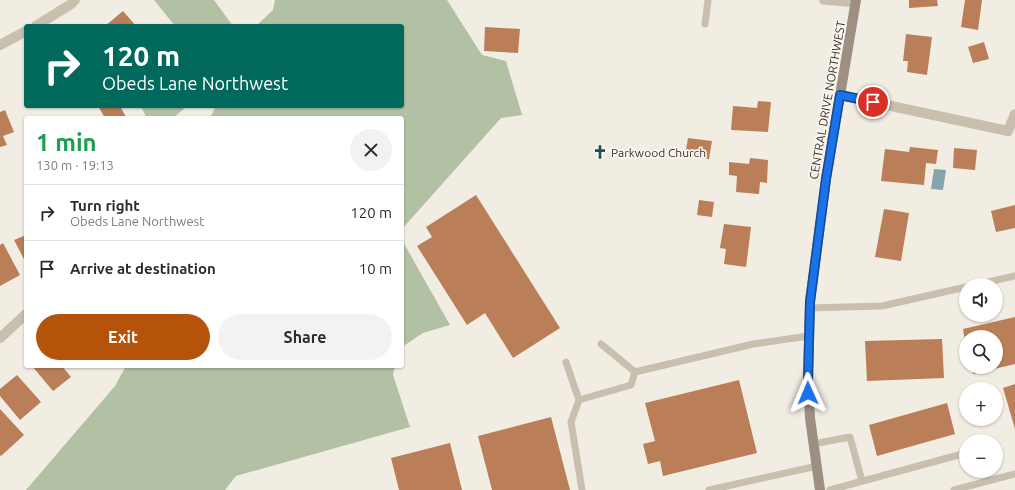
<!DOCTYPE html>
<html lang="en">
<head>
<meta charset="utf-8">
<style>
	body { margin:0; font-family:Ubuntu,sans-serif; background:#f2f2f3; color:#2b2b33; height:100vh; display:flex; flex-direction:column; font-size:15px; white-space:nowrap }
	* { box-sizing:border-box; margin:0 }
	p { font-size:13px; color:#7c7c81 }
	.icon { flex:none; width:22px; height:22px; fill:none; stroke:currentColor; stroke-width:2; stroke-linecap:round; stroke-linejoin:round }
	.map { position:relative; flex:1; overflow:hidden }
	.panel { position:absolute; left:24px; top:116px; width:380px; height:252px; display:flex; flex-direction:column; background:#fff; border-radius:4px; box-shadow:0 1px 3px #0004 }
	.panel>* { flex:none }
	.hud { position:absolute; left:24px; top:24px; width:380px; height:84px; border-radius:4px; box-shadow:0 1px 3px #0004; background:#00695c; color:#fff; overflow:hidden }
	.tools { position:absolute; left:959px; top:278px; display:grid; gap:8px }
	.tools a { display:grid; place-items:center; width:44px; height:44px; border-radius:50%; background:#fff; box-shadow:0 1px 3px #0004; font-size:20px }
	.pin { position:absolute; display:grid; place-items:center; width:34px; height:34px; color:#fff; margin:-17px; border:2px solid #fff; border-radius:50%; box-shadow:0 1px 4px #0007 }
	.me { position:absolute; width:44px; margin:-22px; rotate:359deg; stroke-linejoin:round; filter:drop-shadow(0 0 3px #0008) }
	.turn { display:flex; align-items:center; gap:14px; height:84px; padding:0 12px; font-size:18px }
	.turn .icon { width:52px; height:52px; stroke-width:2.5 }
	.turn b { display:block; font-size:28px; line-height:34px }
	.round { display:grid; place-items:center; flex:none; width:42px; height:42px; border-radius:21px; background:#f2f2f3 }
	.overview { display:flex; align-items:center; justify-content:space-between; height:68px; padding:0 12px }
	h1 { font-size:24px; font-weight:600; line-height:30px; color:#1e9e55 }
	.cta { display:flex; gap:8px; margin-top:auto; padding:8px 12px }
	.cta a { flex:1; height:46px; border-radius:24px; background:#b45309; color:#fff; font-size:16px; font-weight:600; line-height:46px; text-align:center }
	.cta a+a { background:#f2f2f3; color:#2b2b33 }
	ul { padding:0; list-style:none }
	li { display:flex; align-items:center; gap:12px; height:56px; padding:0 12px; border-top:1px solid #e1e1e2 }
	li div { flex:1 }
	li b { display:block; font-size:15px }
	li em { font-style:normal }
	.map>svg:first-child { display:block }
	.green { fill:#b2c0a4 }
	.water { fill:#84a5ac }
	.building { fill:#ba7f58 }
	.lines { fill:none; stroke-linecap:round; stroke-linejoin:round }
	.lane { stroke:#c9bfaf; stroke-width:7 }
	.street { stroke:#c9bfaf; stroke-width:10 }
	.secondary { stroke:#9d8f81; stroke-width:10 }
	.route-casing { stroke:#114b97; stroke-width:10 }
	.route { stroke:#1a73e8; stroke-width:7 }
	.labels { text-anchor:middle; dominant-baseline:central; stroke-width:3.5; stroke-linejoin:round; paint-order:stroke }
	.street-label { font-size:12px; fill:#39322d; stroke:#faf6ef }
	.poi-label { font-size:12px; fill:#39322d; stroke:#faf6ef; text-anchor:start }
</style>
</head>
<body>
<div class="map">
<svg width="1015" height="490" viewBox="0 0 1015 490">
	<rect width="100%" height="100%" fill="#f2ede3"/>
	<!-- green -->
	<path class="green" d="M154 0H214L233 26H175Z
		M275 0H447L482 55 506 61 522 115 501 118 402 229V118H210L216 106H402V26H256L273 10Z
		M143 106H187L173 118H147L141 107Z
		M402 240 450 325 423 333 402 347Z
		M126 366H395L393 375 410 427 236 476 225 490H26L115 386Z"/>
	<!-- water -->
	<path class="water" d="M934 169 946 170 943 190 931 189Z"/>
	<!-- building -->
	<path class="building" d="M909 0H937L938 6 909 8Z
		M965 0H982L978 30 961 27Z
		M123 11 136 26H105Z
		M485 27 520 29 518 53 484 51Z
		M906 34 932 37 927 75 907 72 908 61H903Z
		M984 42 989 59 973 63 968 47Z
		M758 101 771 102 768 132 731 130 733 106 757 108Z
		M98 106H120L126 117 105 118Z
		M5 110 14 132 3 136 7 145 0 147V112Z
		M688 138 712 141 709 159 685 156Z
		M910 147 938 150 936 164 926 163 924 185 881 181 885 149 909 152Z
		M954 148 977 150 975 170 953 168Z
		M750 158 768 160 767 183 760 182 759 194 736 192 737 176 729 175V162L749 164Z
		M476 195 560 328 513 358 485 313 467 325 417 246 432 237 426 227Z
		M699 200 714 202 712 217 697 215Z
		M1015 205V228L996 232 991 211Z
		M884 209 909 213 901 261 875 257Z
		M724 224 751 227 746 267 724 264 726 249 720 248Z
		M26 235V263L14 240Z
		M3 243 20 275 0 286V245Z
		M1015 317V364L973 374 971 367H996V337H966L965 341 963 329Z
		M942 339 944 378 867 381 865 341Z
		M32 366H62L71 377 53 391Z
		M17 375 41 402 20 420 0 396V389Z
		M739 380 757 453 663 476 660 461 648 464 643 444 655 441 645 403Z
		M1015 384V429L1003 388Z
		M947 403 955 434 877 456 869 425Z
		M0 409 24 435 1 456 0 455Z
		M551 417 570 490H492L478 436Z
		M450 443 462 490H399L391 458Z"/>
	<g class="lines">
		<!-- lane -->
		<path class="lane" d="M823 1 856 4
			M705 24 708 0
			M975 285 1015 276
			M809 308 882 306 966 287
			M601 344 635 372 753 344 809 336
			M566 362 579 400 571 422 582 490
			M579 400 631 385 635 372
			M813 444 850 437 862 481
			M709 490 817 466
			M830 490 966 453
			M954 490 1015 474"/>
		<!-- street -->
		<path class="street" d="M36 26 71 4 75 0
			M0 45 26 31
			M840 95 1008 131 1015 114
			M0 338 26 314"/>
		<!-- secondary -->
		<path class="secondary" d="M820 490 810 418 808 381 810 302 826 179 856 0"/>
	</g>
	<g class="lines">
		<defs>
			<path id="route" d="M808 393V381L810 302 826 179 840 95 873 102"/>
		</defs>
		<!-- route casing -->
		<use href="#route" class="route-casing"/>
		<!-- route -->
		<use href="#route" class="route"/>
	</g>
	<!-- icons -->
	<defs>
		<symbol id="church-bare" viewBox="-9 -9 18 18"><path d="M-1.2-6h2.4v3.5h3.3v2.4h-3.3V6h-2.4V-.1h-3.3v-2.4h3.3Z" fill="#264c57" stroke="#faf6ef" stroke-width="2.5" paint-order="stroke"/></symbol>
	</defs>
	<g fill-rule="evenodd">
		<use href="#church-bare" x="590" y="142" width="20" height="20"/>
	</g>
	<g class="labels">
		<!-- street labels -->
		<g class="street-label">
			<text transform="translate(827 100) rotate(-80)">CENTRAL DRIVE NORTHWEST</text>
		</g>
		<!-- poi labels -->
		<g class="poi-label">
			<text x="611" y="152">Parkwood Church</text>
		</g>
	</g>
</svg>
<div class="tools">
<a><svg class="icon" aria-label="sound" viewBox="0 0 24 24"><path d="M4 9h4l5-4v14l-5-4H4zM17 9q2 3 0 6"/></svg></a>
<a><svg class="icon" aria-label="search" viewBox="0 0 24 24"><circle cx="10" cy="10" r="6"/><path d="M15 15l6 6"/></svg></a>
<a>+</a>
<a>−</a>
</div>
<div class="pin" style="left:873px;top:102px;background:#d93025"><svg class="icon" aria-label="arrive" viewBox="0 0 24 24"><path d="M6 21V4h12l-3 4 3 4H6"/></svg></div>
<svg class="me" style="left:808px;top:393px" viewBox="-20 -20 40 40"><path d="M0-17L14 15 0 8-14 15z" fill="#1a73e8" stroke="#fff" stroke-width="4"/></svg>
<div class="hud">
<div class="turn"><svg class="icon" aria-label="right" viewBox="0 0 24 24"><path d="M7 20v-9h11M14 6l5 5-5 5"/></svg><div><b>120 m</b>Obeds Lane Northwest</div></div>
</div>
<section class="panel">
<div class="overview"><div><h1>1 min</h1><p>130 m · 19:13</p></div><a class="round"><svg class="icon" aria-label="close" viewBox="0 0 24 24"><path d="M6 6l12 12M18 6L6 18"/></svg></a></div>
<ul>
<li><svg class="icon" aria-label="right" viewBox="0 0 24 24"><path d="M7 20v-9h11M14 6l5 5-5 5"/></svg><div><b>Turn right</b><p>Obeds Lane Northwest</p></div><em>120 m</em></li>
<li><svg class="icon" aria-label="arrive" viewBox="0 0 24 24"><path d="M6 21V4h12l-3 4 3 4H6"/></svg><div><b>Arrive at destination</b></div><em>10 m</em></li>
</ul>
<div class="cta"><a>Exit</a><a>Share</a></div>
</section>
</div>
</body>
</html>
